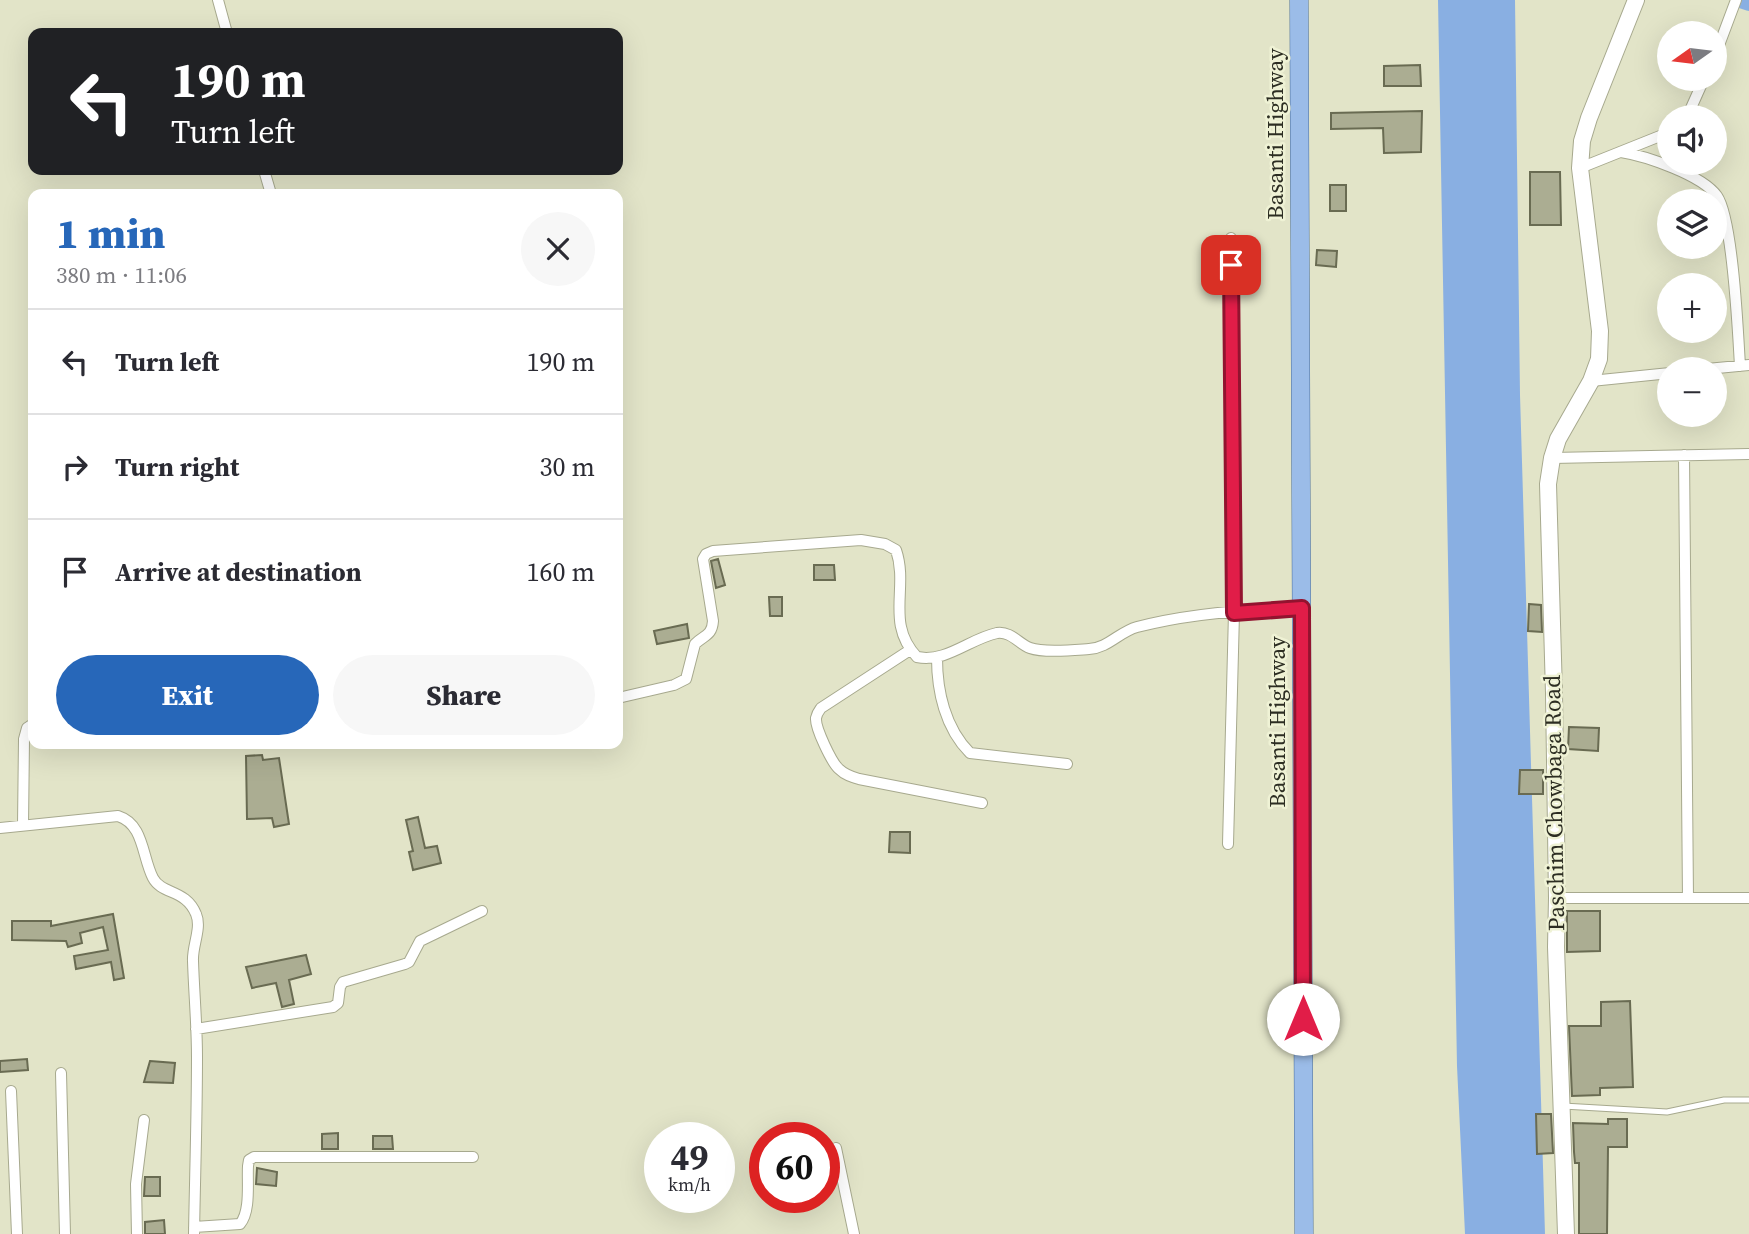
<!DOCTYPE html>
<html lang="en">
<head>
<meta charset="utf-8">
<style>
	body { margin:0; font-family:"Source Serif 4",serif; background:#f7f7f7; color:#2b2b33; height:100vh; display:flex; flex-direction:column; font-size:26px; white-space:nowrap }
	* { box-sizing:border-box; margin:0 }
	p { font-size:23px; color:#7c7c81 }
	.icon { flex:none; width:38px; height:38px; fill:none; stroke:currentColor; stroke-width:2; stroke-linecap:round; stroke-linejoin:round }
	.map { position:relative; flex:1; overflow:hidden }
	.side { position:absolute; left:28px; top:189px; width:595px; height:560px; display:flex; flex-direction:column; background:#fff; border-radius:14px; box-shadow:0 7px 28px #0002 }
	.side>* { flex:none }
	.banner { position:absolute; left:28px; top:28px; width:595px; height:147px; border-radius:14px; box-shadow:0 7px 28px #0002; background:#202124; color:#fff; overflow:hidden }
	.needle { width:46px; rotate:256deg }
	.controls { position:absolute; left:1657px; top:21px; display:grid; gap:14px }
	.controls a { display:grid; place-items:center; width:70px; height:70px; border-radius:50%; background:#fff; box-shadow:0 7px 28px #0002; font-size:35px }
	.speed { position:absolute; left:644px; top:1122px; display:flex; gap:14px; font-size:35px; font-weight:700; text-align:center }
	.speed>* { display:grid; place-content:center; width:91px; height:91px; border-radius:50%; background:#fff; box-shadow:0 7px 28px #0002; line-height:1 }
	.speed small { font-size:18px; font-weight:400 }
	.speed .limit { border:10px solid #d22; background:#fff; color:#111 }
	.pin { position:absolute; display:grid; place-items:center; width:60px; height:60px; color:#fff; margin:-30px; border-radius:14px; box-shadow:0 4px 10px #0006 }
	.me { position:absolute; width:77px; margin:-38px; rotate:0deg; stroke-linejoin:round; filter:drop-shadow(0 0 5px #0008) }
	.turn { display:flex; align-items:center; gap:24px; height:147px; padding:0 28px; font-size:32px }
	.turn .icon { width:91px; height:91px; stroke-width:2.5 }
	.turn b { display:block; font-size:49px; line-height:60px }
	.round { display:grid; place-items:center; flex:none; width:74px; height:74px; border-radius:37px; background:#f7f7f7 }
	.overview { display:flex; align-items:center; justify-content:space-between; height:119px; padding:0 28px }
	h1 { font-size:42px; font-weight:800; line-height:52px; color:#2767b9 }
	.cta { display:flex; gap:14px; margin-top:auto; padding:14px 28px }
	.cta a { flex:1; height:80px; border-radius:42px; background:#2767b9; color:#fff; font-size:28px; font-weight:800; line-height:80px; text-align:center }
	.cta a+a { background:#f7f7f7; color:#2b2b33 }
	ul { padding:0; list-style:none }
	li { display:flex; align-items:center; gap:21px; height:105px; padding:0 28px; border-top:2px solid #e1e1e2 }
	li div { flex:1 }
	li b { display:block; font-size:26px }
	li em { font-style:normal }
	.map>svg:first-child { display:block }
	.water { fill:#89afe2 }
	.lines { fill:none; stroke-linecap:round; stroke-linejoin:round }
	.canal { stroke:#89afe2; stroke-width:16 }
	.building { fill:#abad92; stroke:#696b52; stroke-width:2 }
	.lane-casing { stroke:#a7a98e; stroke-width:7 }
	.street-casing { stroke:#a7a98e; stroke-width:12 }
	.secondary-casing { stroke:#a7a98e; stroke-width:18 }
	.primary-casing { stroke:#496d99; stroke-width:19 }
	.lane { stroke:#fff; stroke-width:5 }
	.street { stroke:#fff; stroke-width:10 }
	.secondary { stroke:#fff; stroke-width:16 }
	.primary { stroke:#9bbce8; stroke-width:18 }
	.route-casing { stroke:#92132f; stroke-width:18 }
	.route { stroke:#e11d48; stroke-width:12 }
	.labels { text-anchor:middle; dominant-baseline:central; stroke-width:5; stroke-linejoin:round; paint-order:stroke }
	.street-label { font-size:23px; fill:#2c2d22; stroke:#eff2d5 }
</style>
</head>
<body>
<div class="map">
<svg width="1749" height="1234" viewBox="0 0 1749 1234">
	<rect width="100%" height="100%" fill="#e2e4c8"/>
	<!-- water -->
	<path class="water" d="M1438 0H1515L1520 395 1545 1234H1465L1457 1066Z"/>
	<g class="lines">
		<!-- canal -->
		<path class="canal" d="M1740 0 1749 3"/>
	</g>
	<!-- building -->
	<path class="building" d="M1420 65 1421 86H1384V66Z
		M1422 111 1421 152 1384 153 1383 128 1331 129V113Z
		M1530 172H1560L1561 225H1530Z
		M1330 185H1346V211H1330Z
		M1317 250 1337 251 1336 267 1316 265Z
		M718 559 725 585 716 588 711 561Z
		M814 565H834L835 580H814Z
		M769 597H782V616H770Z
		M1529 604 1541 605 1542 632 1528 631Z
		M687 624 689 638 657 644 654 631Z
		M1569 727 1599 728 1598 751 1568 749Z
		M262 755 263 760 279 758 289 824 274 827 272 818 247 819 246 756Z
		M1520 770H1543V794H1519Z
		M418 817 425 848 437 846 441 863 413 870 409 852 413 851 406 820Z
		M890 832H910V853L889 852Z
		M1567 911H1600V951L1567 952Z
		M113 914 124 978 114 980 111 962 76 969 74 956 108 950 103 927 80 933 82 943 68 947 66 941 12 940V921H51V926Z
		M306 955 311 974 289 980 294 1004 282 1007 276 983 252 988 246 967Z
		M1630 1001 1633 1087 1600 1088V1095L1572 1096 1569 1026H1601V1002Z
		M27 1059 28 1070 0 1072V1061Z
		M150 1061 175 1063 173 1083 144 1082Z
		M1536 1114H1551L1553 1153 1537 1154Z
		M1608 1119H1627V1147H1608L1607 1234H1579V1163H1575L1574 1152 1573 1123 1608 1124Z
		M338 1133V1149H322V1134Z
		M373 1136H392L393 1149H373Z
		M257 1168 277 1172 276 1186 256 1184Z
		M145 1177H160V1196H144Z
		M164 1220 165 1234H145V1222Z"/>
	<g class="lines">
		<defs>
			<path id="lane" d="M1563 1106 1667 1112 1724 1100H1749"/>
			<path id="street" d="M218 0 227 33
				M1715 56 1736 0
				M1687 117 1704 79
				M1621 152C1646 156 1702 175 1717 196 1733 219 1738 333 1740 366
				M1580 168 1670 132
				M264 170 271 194
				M1707 369 1749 365
				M1591 381 1670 373
				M1684 455 1688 898
				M1552 458 1749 454
				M910 650 821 708C818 712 817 713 816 718 815 728 832 763 839 769 845 775 852 777 859 779L982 803
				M937 658C937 691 945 728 970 753L1067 764
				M618 698 674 685 686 679 695 644C704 635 712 636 713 621L703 559 706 554 713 551 861 540 885 544 896 550C909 588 885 623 917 657 946 663 969 639 997 633 1011 631 1019 644 1030 648 1044 653 1074 650 1089 649 1108 648 1119 632 1137 627 1187 614 1250 609 1302 608
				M23 825 24 739 27 728 33 724
				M0 828 118 816C144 824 142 857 153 878 162 895 186 889 196 914 202 928 192 946 193 961 194 993 197 1025 197 1057 197 1116 195 1175 194 1234
				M1228 844 1234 613 1231 238
				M1557 898H1749
				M196 1029 333 1007 338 1003 340 987 343 982 405 964 409 962 420 941 482 911
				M61 1073 65 1234
				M11 1091 17 1234
				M836 1148 854 1234
				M194 1227 240 1224C251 1211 247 1182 248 1166L249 1160 254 1157H473
				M137 1234 136 1184 144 1120"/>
			<path id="secondary" d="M1566 1234 1556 947 1557 898 1554 693 1548 484 1552 458 1558 439 1591 381 1599 359 1600 331 1580 168 1582 141 1589 118 1636 0"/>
			<path id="primary" d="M1299 0 1304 1234"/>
		</defs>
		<!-- lane casing -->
		<use href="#lane" class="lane-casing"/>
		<!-- street casing -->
		<use href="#street" class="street-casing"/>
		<!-- secondary casing -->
		<use href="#secondary" class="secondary-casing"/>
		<!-- primary casing -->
		<use href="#primary" class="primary-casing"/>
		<!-- lane -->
		<use href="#lane" class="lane"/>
		<!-- street -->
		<use href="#street" class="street"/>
		<!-- secondary -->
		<use href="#secondary" class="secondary"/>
		<!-- primary -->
		<use href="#primary" class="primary"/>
	</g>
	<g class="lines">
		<defs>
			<path id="route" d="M1231 265 1234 613 1302 608 1303 1019"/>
		</defs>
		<!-- route casing -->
		<use href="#route" class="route-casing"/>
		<!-- route -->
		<use href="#route" class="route"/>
	</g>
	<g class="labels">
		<!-- street labels -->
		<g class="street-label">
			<text transform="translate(1275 134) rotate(-90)">Basanti Highway</text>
			<text transform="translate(1277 722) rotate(-90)">Basanti Highway</text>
			<text transform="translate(1554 803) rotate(-91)">Paschim Chowbaga Road</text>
		</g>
	</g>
</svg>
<div class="controls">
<a><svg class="needle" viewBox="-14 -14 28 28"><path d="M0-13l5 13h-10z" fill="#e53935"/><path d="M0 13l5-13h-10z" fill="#7c7c81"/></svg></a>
<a><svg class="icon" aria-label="sound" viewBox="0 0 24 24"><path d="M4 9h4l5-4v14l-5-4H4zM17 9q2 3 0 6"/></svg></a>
<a><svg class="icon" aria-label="layers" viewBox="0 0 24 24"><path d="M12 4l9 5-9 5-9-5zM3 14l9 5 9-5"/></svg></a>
<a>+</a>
<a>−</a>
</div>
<div class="speed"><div>49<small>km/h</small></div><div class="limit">60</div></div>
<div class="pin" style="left:1231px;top:265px;background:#d93025"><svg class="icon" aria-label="arrive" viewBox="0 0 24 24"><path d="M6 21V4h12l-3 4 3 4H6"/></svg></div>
<svg class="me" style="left:1303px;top:1019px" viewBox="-20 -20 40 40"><circle r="19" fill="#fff"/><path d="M0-13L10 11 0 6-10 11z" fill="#e11d48"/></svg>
<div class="banner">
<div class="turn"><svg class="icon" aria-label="left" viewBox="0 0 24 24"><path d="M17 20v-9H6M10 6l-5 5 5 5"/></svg><div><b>190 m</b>Turn left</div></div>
</div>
<section class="side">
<div class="overview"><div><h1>1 min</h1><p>380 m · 11:06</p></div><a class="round"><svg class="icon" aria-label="close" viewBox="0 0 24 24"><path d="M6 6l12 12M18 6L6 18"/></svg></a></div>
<ul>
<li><svg class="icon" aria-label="left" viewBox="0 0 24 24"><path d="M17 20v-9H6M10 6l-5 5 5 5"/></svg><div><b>Turn left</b></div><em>190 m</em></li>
<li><svg class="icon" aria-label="right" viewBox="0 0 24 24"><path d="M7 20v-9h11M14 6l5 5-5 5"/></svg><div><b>Turn right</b></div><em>30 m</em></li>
<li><svg class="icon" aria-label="arrive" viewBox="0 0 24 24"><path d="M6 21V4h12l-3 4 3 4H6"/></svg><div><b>Arrive at destination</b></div><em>160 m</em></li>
</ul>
<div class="cta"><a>Exit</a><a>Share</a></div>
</section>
</div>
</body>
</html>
